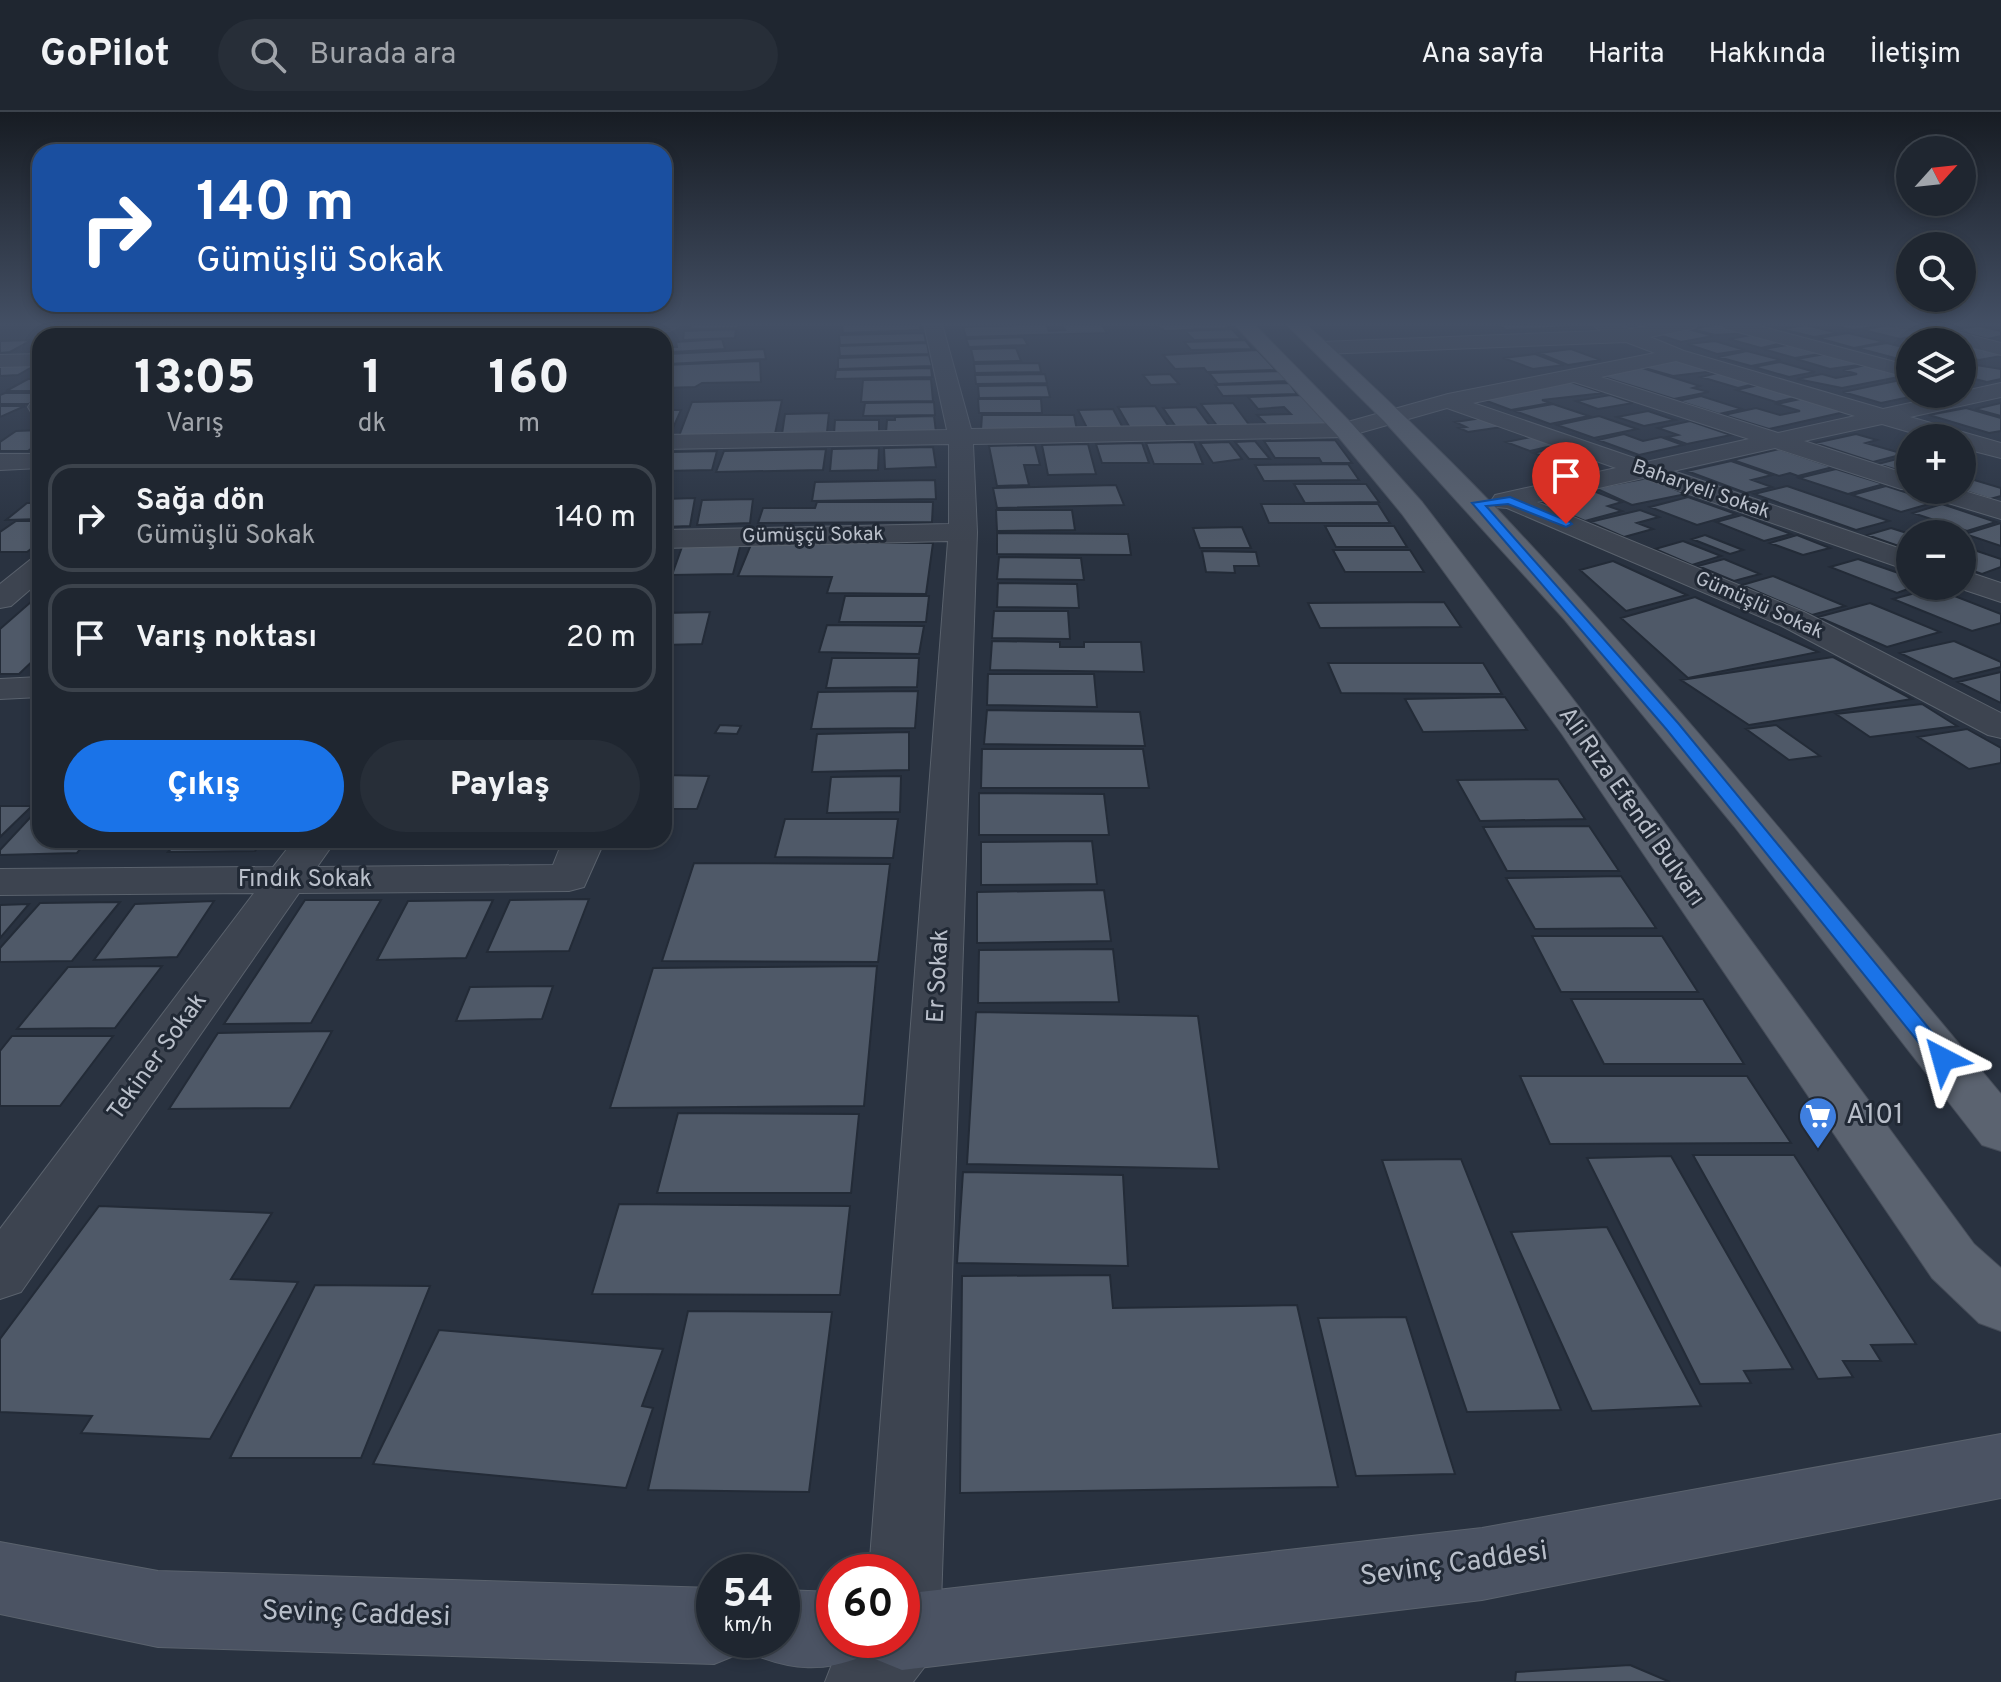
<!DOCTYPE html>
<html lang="tr">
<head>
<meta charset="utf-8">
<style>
	body { margin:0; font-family:Overpass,sans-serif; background:#272e38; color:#f1f3f6; height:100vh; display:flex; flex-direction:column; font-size:30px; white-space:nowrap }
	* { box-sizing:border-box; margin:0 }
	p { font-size:26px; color:#a1a5ab }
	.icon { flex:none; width:44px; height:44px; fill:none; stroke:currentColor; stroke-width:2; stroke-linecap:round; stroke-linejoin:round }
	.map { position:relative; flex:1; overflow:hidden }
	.drawer { position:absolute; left:32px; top:216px; width:640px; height:520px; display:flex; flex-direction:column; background:#1f2630; border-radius:24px; box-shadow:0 4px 12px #0003,0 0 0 2px #3c434c }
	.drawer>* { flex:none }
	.banner { position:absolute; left:32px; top:32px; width:640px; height:168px; border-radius:24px; box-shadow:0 4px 12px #0003,0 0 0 2px #3c434c; background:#1a4fa0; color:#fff; overflow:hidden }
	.needle { width:52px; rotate:63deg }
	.buttons { position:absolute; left:1896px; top:24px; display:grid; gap:16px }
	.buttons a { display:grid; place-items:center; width:80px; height:80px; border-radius:50%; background:#1f2630; box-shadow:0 4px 12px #0003,0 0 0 2px #3c434c; font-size:40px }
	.speed { position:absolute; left:696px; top:1442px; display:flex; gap:16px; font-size:40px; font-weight:700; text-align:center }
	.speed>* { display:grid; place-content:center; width:104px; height:104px; border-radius:50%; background:#1f2630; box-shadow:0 4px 12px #0003,0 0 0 2px #3c434c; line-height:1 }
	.speed small { font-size:20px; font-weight:400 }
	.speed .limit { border:12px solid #d22; background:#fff; color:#111 }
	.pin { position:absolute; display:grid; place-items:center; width:68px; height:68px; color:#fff; margin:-82px -34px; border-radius:50% 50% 50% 0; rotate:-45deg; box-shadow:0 0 8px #0007 }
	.pin .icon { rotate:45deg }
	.me { position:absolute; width:88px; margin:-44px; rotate:321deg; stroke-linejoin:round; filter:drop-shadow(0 0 6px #0008) }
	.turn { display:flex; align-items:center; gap:28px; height:168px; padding:0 32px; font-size:36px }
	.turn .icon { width:104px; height:104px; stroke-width:2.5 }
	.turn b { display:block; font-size:56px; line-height:68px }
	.eta { display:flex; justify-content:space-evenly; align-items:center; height:136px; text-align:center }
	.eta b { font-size:48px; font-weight:800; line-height:56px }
	.action { display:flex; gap:16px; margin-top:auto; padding:16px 32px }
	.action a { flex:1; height:92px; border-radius:48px; background:#1a73e8; color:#fff; font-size:32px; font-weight:800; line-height:92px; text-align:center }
	.action a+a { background:#272e38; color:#f1f3f6 }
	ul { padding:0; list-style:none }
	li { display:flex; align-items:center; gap:24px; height:108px; margin:0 16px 12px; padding:0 16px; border:4px solid #3c434c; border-radius:24px }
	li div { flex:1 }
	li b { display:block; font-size:30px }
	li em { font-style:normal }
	header { display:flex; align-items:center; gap:48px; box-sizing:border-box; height:112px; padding:0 40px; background:#1f2630; border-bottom:2px solid #3c434c }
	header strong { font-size:38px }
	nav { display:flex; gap:44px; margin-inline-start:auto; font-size:28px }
	.search { width:560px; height:72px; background:#272e38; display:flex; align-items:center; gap:20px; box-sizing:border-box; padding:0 28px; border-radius:44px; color:#a1a5ab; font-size:30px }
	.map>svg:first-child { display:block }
	.building { fill:#4f5968; stroke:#232b37; stroke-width:2 }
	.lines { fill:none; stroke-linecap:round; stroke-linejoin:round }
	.street-casing { stroke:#5a626d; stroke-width:2 }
	.secondary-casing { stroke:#5a626d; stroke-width:2 }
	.primary-casing { stroke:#464d59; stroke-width:2 }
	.street { fill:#3d4450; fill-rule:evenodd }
	.secondary { fill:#4b5363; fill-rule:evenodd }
	.primary { fill:#5b6370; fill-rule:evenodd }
	.route { fill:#1a73e8; stroke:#114b97; stroke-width:2 }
	.labels { text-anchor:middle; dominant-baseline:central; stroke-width:6; stroke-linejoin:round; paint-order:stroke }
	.far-street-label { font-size:20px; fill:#b9bfca; stroke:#212935 }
	.street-label { font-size:24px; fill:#b9bfca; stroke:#212935 }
	.near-poi-label { font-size:28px; fill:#b9bfca; stroke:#212935; text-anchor:start }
	.near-street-label { font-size:28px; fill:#b9bfca; stroke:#212935 }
</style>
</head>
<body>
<header>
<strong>GoPilot</strong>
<div class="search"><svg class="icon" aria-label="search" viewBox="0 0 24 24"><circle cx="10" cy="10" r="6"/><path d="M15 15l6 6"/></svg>Burada ara</div>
<nav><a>Ana sayfa</a><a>Harita</a><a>Hakkında</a><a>İletişim</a></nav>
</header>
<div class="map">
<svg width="2001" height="1570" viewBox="0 0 2001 1570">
	<rect width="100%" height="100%" fill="#293240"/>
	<!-- building -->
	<path class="building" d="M692 212H738V216L690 217Z
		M919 212 921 218 843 221 842 213Z
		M1046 212 1049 219 1065 218 1061 212H1101L1107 221 966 225 963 215Z
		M1152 212H1225L1230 216 1165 219Z
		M1495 212H1563L1570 215 1506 218Z
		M1718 212 1748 221 1715 223 1692 217Z
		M1827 212H1881L1884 213 1853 218Z
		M1806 213 1838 221 1814 225 1781 217Z
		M1887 213 1924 222 1900 227 1863 218Z
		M88 214 76 223 44 224 57 215Z
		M1979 214 2001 219V224L1988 227 1953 218Z
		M166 216 152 224H117L131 217Z
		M1685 216 1713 224 1681 230 1656 222Z
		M595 217H647L642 224H588Z
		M736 217 735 226 683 228 684 219Z
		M1232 217 1241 227 1194 228 1185 219Z
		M924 221 926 230 840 233 839 223Z
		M1848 221 1885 230 1854 236 1818 226Z
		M1756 222 1787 230 1761 236 1729 227Z
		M1927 223 1956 230 1910 232 1898 229Z
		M1023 225 1028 233 969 235 966 227Z
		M722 227 725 237 672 240 671 235H677L676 230Z
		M32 228 10 240 0 241V229Z
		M1245 228 1252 237 1191 238 1184 230Z
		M1715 229 1745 238 1717 242 1687 232Z
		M927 231 929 242 840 244 839 234Z
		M1887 231 1910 237V250L1857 236Z
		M1793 232 1825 241 1795 246 1763 237Z
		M1971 233 2001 241V244L1979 248 1962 244V235Z
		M1016 236 1021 249 974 250 971 237Z
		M764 237 766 247 668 252V242Z
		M1571 237 1601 248 1568 253 1539 241Z
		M1257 238 1276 258 1207 260 1204 256 1175 257 1163 243Z
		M1747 239 1781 248 1751 254 1718 245Z
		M1831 241 1866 252 1830 257 1796 247Z
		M1535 242 1564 253 1533 257 1503 246Z
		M929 243 932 254 838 257V246Z
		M1677 248 1715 259 1673 264 1641 255Z
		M760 249 761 270 702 271 695 275 664 276 665 253Z
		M1780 250 1815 260 1789 265 1754 255Z
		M39 251 18 263 0 264V252Z
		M1039 251 1041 260 975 261 974 252Z
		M1870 252 1909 263 1842 276 1797 267 1822 262 1836 266 1857 262 1843 258Z
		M1970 252 2001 257V267L1987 270 1962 264V254Z
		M1636 254 1700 274 1693 276 1709 280 1674 287 1594 262Z
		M931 256 932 265 835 267 836 258Z
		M1280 259 1290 269 1218 272 1209 261Z
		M1721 260 1758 271 1738 276 1701 265Z
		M1045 262 1047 271 976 272 975 263Z
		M1170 262 1179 272 1151 273 1143 263Z
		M1910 266V282H1924L1881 291 1843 280Z
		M28 267H40V279H6Z
		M931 267 933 289 861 290 863 268Z
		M1568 269 1604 281 1542 288 1550 291 1511 298 1476 285Z
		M1289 271 1297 282 1223 284 1215 273Z
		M1763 272 1803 284 1776 290 1736 278Z
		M1047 273 1050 285 979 286 978 274Z
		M5 281H40V286L29 292H0V283Z
		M1300 283 1334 313 1270 316 1257 303 1291 302 1284 295 1258 297 1248 285Z
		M1610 283 1633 291 1598 297 1576 289Z
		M1701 284 1742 297 1719 302 1678 289Z
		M1805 286 1849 299 1769 317 1724 303 1756 296 1780 303 1800 299 1777 292Z
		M978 287H1041L1042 301H979Z
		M782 288 775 322 679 324 692 290Z
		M934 290 935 303 863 304 865 291Z
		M1233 291 1250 314 1218 315 1201 292Z
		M2001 291V304L1975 297Z
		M1553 292 1589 304 1550 312 1515 299Z
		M0 294H25L0 305Z
		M1155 294 1169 315 1130 316 1118 295Z
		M1196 295 1210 314 1176 315 1163 296Z
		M1966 296 2001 306V319L1989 321 1929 303Z
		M1113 297 1123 316H1087L1078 298Z
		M664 298H681L669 325H664Z
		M1648 299 1675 308 1644 314 1617 305Z
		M829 301 827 320 782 322 785 302Z
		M982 303H1074L1077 318H981Z
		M934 304 936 320 886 321 887 308H895V305Z
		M1599 304 1637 317 1594 326 1557 313Z
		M1482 306 1502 315 1468 320 1459 316 1466 315 1455 310Z
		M835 308H879V321L834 322Z
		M1690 309 1731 323 1687 332 1667 325 1678 323 1658 316Z
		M40 318V330L28 339H0V330L16 319Z
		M1624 322 1643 329 1661 325 1683 333 1639 343 1598 328Z
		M1856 322 1877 328 1866 331 1904 342 1873 350 1815 331Z
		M1531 325 1556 333 1530 339 1506 330Z
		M1335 328 1352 351H1322L1319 346H1275L1264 329Z
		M1255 329 1270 347H1249L1235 330Z
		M1194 330 1203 352H1154L1146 331Z
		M1229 330 1242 347 1213 351 1200 331Z
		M1142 331 1149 351H1102L1096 332Z
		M1088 332 1096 362 1048 363 1042 333Z
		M1035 333 1040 353H1024L1029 373 997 374 989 334Z
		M933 335 936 355 885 357 884 336Z
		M1559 335 1597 349 1576 354 1533 341Z
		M879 336 878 358 830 359 832 337Z
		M826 337 823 358 716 360 724 339Z
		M1779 337 1833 355 1798 364 1790 361 1779 364 1733 348Z
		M717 339 712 358 664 359 670 340Z
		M1908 344 1910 362 1878 352Z
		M1731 349 1772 363 1752 368 1772 375 1746 381 1687 359Z
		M1348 352 1359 368 1264 369 1255 353Z
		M1836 357 1884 372 1848 382 1799 366Z
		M1648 366 1686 382 1632 393 1595 376Z
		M1971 367 2001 376V384L1990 387 1962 378V369Z
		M935 368 936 387 812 389 815 370Z
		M1294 372H1366L1379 390 1305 391Z
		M1116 373 1124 393 997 396 993 376Z
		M1787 374 1889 409 1856 418 1754 382Z
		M1886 374 1936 390 1901 400 1852 383Z
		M1591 378 1622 390 1608 394 1622 399 1585 409 1540 390Z
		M1688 385 1736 402 1697 413 1650 395Z
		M695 386 690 414 664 415V387Z
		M753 387 750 411 697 413 702 388Z
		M817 390H933L932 410 758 411 763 396H815Z
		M27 391H40V407L6 408Z
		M1261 392H1378L1390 411H1269Z
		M1942 392 1996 410 1967 419 1913 401Z
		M996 398H1072L1075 418 997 419Z
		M1640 398 1659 405 1637 411 1653 417 1624 425 1590 410Z
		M1742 403 1791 422 1764 429 1716 410Z
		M16 409H40V430L27 440H0V420Z
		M2001 411V434L1965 422Z
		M1325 414H1394L1407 435H1336Z
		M1242 415 1251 436H1200L1193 416Z
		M1891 416 1910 422V438L1867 423Z
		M997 421 1128 422 1131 443 997 442Z
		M1705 423 1743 438 1730 442 1692 427Z
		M1797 423 1830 436 1803 443 1770 431Z
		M1683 429 1721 444 1692 453 1655 437Z
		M752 430 933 431 926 482 827 481 832 465 738 464Z
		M741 431 733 462 672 463 683 432Z
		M1962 434 2001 447V455L1982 462 1962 455Z
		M1333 438H1410L1424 460H1345Z
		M1202 439 1256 440 1259 454H1234L1235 461 1206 460Z
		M999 445 1081 446 1084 468 997 467Z
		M1724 447 1760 462 1734 469 1698 454Z
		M1858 447 1910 465V474H1916L1897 481 1830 455Z
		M1613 449 1687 483 1626 499 1580 458Z
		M1773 464 1845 494 1812 503 1742 473Z
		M998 471 1077 472 1079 496 997 495Z
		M1934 476 2001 502V511L1972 519 1893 487Z
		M40 482V542L19 562H0V517Z
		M845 484H929L926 510H839Z
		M1695 485 1818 540 1688 566 1621 506Z
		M1444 490 1461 515 1320 516 1308 491Z
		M1870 491 1940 520 1887 535 1818 505Z
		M994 499H1068L1070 527 992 526Z
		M710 500 702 532 664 533V501Z
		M827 513 924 514 919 542 819 540Z
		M992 529 1060 530V535H1084V530H1141L1144 560 990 558Z
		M1954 529 2001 550V555L1953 567 1900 541Z
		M1833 545 1912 587 1749 613 1681 568Z
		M832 546H919L917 575 826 576Z
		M1328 551H1483L1502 582 1341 581Z
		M2001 560V591L1958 570Z
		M988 562H1094L1097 595 987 593Z
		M918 579 915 616 811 617 818 580Z
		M1505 585 1527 618 1423 620 1405 587Z
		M1922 592 1957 614 1870 625 1836 602Z
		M987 598 1140 600 1145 634 984 632Z
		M720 613 741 614 737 622 715 621Z
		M1776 613 1820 644 1789 648 1746 617Z
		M1967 617 2001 636V651L1969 657 1918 625Z
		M909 620V658L812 660 817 622Z
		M982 637H1143L1149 676H981Z
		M664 663 709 664 697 697H664Z
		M901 664 900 700 827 701 831 665Z
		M1558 667 1585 707 1480 709 1457 668Z
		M979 681 1104 682 1109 723H979Z
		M0 694H32L0 725Z
		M40 695V728H88L77 741 0 743V738Z
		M785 707H898L893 746 775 745Z
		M1589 714 1619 759H1507L1483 715Z
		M178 728H263L255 739 168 740Z
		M347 728H436L432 735 342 737Z
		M448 728H537L534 735 444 737Z
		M1092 729 1097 772 981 773V730Z
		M694 751 890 752 878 850 662 849Z
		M1621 764 1656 816 1535 817 1506 766Z
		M1104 778 1111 829 977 831V780Z
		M589 787 569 839 487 840 510 788Z
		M305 788H381L311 911 224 912Z
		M493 788 466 846 377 848 408 789Z
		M214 789 177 845 94 848 135 792Z
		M120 790 72 849 0 850V836L40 791Z
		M29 792 0 826V793Z
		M1532 824H1662L1698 880H1561Z
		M1113 837 1119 890 978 891 979 838Z
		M162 854 115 916 17 917 68 855Z
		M877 854 864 994 610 996 653 856Z
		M553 874 542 907 456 909 470 875Z
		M1571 887H1703L1744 952H1604Z
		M976 900 1198 904 1219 1057 967 1052Z
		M332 919 290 996 169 997 218 921Z
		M12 924H113L60 994H0V939Z
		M1520 964H1747L1791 1031 1550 1032Z
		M678 1001 859 1002 851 1081H657Z
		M1693 1043H1794L1916 1232 1871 1233 1881 1249H1843L1853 1265 1818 1267Z
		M1671 1044 1793 1257 1744 1259 1751 1271 1700 1272 1587 1046Z
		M1461 1047 1561 1298 1467 1300 1382 1048Z
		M963 1060 1123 1063 1128 1154 957 1151Z
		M619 1092 850 1094 840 1183 592 1182Z
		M99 1094 272 1101 231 1167 298 1170 210 1327 81 1321 92 1304 0 1300V1227Z
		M1607 1115 1701 1294 1592 1299 1511 1120Z
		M1110 1163 1113 1196 1297 1193 1338 1375 960 1381 962 1164Z
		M315 1173 430 1174 361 1346H230Z
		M688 1199 832 1200 809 1380 648 1378Z
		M1406 1205 1455 1362 1356 1364 1318 1206Z
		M439 1218 663 1237 642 1294 653 1296 626 1376 373 1352Z
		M1630 1553 1670 1570H1515L1516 1560Z"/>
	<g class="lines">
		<defs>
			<path id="street" d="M178 212H679L680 213 670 219 185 221 178 219Z
				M924 212H942L971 317 1344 311 1448 282 1655 241 1626 230 1321 242 1311 236 1321 230 1601 219 1591 212H1617L1630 217 1658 212H1697L1695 216 1650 225 1684 239 1883 297 2001 271V285L1910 305 2001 331V346L1962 336V326H1930L1882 312 1804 329 1910 363V378H1913L1901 377 1775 336 1673 359 1910 440V459L1643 366 1537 390 1804 500 2001 601V626L1988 623 1782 514 1507 396 1495 395 1491 389 1495 383 1616 356 1447 296 1345 325 973 332 977 420 940 1522 929 1549 913 1570H825L836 1542 848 1528H902V1460H869L948 429 664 436V418L949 412V332L664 337V323L947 318ZM1676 249 1855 304 1778 321 1601 265ZM1574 270 1749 327 1646 350 1473 291Z
				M1721 212H1752L1910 254V266L1723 216Z
				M1895 212H1926L2001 231V243L1962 233V230L1897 216Z
				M40 242V254L0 255V243Z
				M40 287V302L31 300 28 295 32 289Z
				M0 342H40V356L0 358Z
				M1921 378H1961L2001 390V407L1925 384Z
				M40 445V469L11 494 0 496V472L30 448Z
				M1962 458 2001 471V490L1953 474H1962Z
				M40 565V585L0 587V567Z
				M294 728H336L317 755 553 753 563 728H605L584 775 569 779 299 781 21 1180 0 1187V1117L254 781 0 783V757L273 755Z"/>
			<path id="secondary" d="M2001 1322V1386L1482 1488 902 1558 875 1547 868 1529 861 1545C823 1560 793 1558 755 1543L749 1528H782V1478L834 1480V1528H902V1482L1482 1416Z
				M0 1430 158 1459 714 1476V1528H746L741 1541 714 1552 158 1535 0 1502Z"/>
			<path id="primary" d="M1234 212H1254L1353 313 1422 390 1589 608 1974 1132 2001 1156V1219L1979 1211 1932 1166 1562 622 1402 402 1337 323Z
				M1286 212H1306C1371 272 1436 333 1497 397 1674 584 1836 785 2001 982V1039L1982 1033 1734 714 1564 507 1384 309Z"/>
		</defs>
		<!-- street casing -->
		<use href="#street" class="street-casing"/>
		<!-- secondary casing -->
		<use href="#secondary" class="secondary-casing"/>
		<!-- primary casing -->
		<use href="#primary" class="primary-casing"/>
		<!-- street -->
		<use href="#street" class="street"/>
		<!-- secondary -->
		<use href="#secondary" class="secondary"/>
		<!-- primary -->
		<use href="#primary" class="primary"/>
	</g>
	<!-- sky -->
	<linearGradient id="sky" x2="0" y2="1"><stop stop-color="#171c23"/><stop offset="0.49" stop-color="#434f64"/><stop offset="1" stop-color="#434f64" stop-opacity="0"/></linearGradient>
	<rect width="2001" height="432" fill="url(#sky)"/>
	<!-- route -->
	<path class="route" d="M1510 385 1570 410 1572 412 1566 415 1508 392 1486 394 1678 611 1950 942 1954 947 1950 952H1936L1667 618 1472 391Z"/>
	<!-- icons -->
	<defs>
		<symbol id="supermarket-pin" viewBox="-11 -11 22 30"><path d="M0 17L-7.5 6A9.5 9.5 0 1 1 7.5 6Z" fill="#3f7fe0" stroke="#212935"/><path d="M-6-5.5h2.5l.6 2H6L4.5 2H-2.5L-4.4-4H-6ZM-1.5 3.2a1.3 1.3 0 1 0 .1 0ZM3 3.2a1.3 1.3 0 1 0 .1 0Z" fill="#fff"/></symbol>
	</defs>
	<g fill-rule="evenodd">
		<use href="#supermarket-pin" x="1796" y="982" width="44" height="60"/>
	</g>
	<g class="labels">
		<!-- far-street labels -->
		<g class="far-street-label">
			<text transform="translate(1701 378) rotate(19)">Baharyeli Sokak</text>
			<text transform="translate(813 424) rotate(-1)">Gümüşçü Sokak</text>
			<text transform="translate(1759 494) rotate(24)">Gümüşlü Sokak</text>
		</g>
		<!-- street labels -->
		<g class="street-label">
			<text transform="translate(1631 695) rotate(55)">Ali Rıza Efendi Bulvarı</text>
			<text x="305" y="768">Fındık Sokak</text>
			<text transform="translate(939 864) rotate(-87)">Er Sokak</text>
			<text transform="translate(158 945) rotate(-54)">Tekiner Sokak</text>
		</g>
		<!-- near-poi labels -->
		<g class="near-poi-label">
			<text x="1846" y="1004">A101</text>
		</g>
		<!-- near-street labels -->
		<g class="near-street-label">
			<text transform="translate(1454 1453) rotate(-8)">Sevinç Caddesi</text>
			<text transform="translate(356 1503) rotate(2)">Sevinç Caddesi</text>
		</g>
	</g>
</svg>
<div class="buttons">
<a><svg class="needle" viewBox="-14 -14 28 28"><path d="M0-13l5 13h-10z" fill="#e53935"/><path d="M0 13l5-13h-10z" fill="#a1a5ab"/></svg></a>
<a><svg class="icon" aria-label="search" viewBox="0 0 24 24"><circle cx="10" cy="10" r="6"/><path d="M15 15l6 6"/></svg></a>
<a><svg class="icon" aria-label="layers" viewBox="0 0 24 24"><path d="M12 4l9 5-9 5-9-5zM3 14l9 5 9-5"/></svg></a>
<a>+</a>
<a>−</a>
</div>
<div class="speed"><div>54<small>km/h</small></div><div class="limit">60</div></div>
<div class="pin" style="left:1566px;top:412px;background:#d93025"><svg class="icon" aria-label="arrive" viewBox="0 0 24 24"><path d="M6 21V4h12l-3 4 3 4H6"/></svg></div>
<svg class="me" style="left:1943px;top:947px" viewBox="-20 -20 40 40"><path d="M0-17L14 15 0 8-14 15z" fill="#1a73e8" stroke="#fff" stroke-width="4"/></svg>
<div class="banner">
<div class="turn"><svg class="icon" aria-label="right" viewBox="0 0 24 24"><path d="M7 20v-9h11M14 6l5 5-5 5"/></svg><div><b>140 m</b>Gümüşlü Sokak</div></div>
</div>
<section class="drawer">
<div class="eta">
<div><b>13:05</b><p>Varış</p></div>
<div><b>1</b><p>dk</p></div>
<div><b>160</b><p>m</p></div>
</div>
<ul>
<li><svg class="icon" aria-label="right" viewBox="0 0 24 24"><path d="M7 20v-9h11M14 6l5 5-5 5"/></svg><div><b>Sağa dön</b><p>Gümüşlü Sokak</p></div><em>140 m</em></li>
<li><svg class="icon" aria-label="arrive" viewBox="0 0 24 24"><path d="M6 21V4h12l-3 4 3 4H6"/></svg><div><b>Varış noktası</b></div><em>20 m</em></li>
</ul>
<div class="action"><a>Çıkış</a><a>Paylaş</a></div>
</section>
</div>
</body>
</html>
